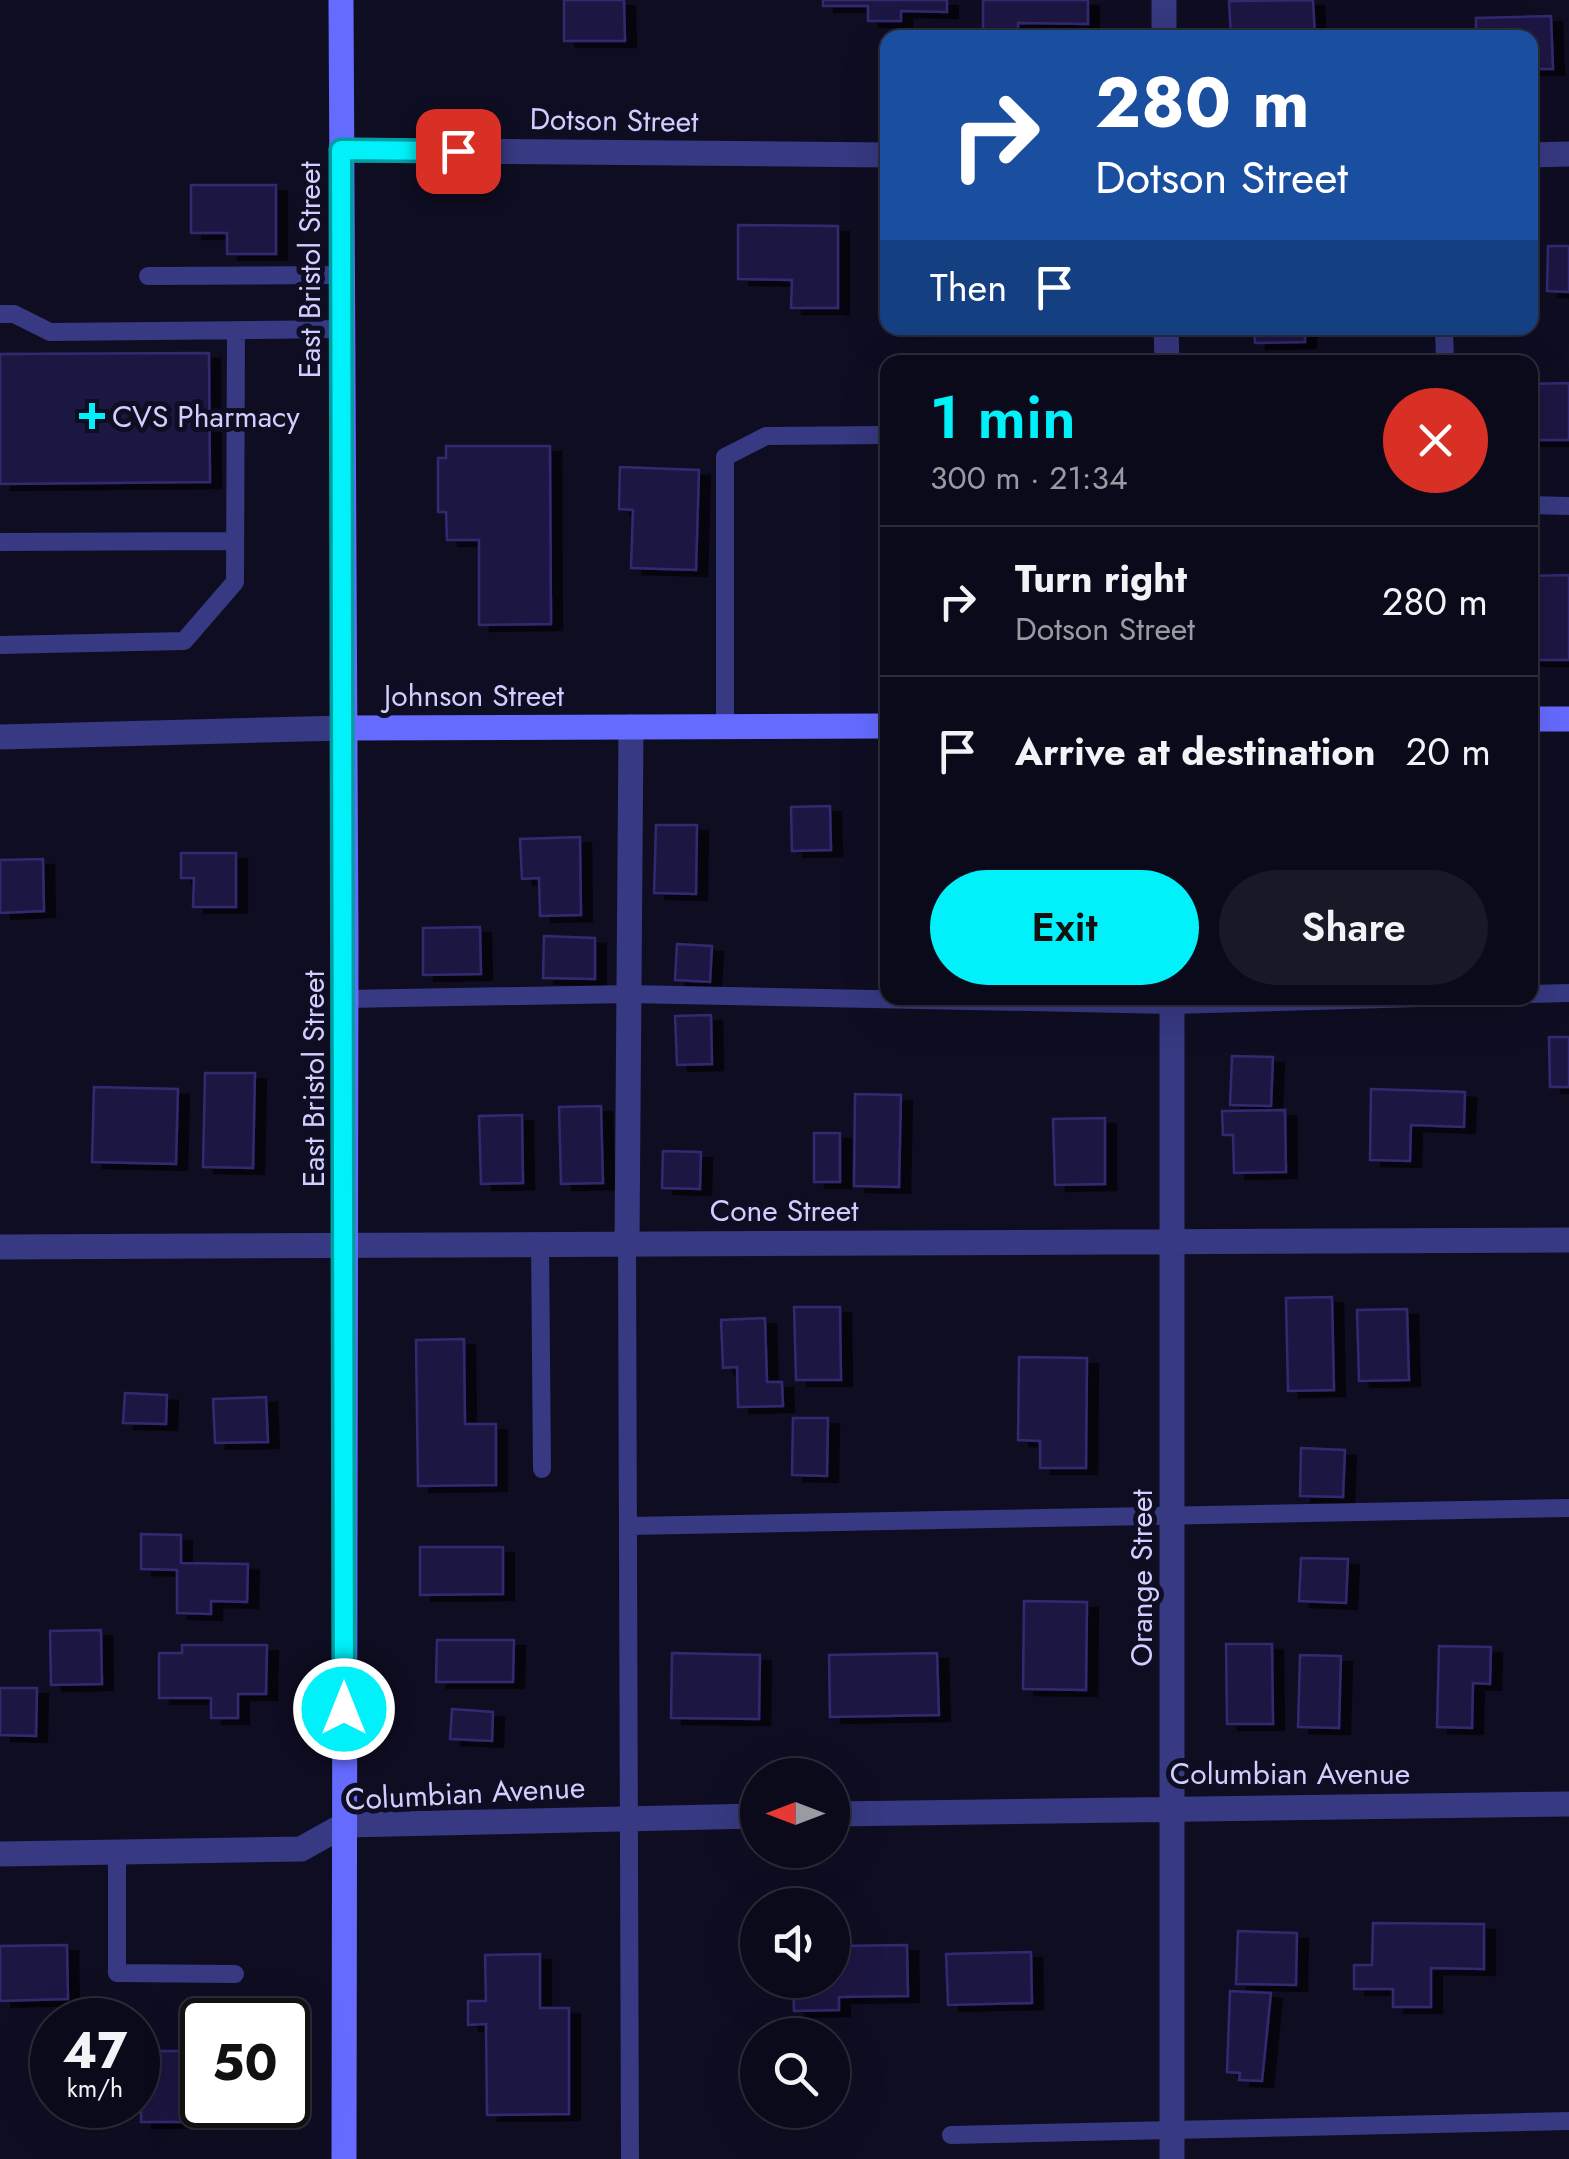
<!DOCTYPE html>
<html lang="en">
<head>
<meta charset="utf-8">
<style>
	body { margin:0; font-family:Jost,sans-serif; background:#191827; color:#f1f3f6; height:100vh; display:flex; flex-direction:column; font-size:38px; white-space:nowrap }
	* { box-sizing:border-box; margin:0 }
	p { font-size:32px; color:#9a9aa2 }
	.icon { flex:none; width:55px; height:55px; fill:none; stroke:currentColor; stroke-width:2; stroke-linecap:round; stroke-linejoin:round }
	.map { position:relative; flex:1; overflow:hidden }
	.side { position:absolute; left:880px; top:355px; width:658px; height:650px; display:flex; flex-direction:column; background:#0b0a1a; border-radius:20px; box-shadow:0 10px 40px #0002,0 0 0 2px #2b2b39 }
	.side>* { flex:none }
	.guide { position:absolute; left:880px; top:30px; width:658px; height:305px; border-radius:20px; box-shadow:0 10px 40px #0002,0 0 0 2px #2b2b39; background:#1a4fa0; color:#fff; overflow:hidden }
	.needle { width:65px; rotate:270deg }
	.buttons { position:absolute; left:740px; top:1758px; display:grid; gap:20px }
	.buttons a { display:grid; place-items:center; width:110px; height:110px; border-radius:50%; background:#0b0a1a; box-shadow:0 10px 40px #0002,0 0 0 2px #2b2b39; font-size:50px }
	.speed { position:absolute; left:30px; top:1998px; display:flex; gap:20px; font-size:50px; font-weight:700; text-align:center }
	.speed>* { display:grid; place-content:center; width:130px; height:130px; border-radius:50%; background:#0b0a1a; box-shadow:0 10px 40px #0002,0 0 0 2px #2b2b39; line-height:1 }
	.speed small { font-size:25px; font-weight:400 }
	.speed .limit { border:5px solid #111; border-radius:15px; background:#fff; color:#111 }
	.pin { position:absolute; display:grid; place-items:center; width:85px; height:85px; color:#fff; margin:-42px; border-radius:20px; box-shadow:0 5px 15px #0006 }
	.me { position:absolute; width:110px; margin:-55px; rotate:0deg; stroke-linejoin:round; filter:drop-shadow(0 0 8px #0008) }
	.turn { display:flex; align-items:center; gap:35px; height:210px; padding:0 50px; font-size:45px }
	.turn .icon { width:130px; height:130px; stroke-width:2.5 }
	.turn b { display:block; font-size:70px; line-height:85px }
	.then { display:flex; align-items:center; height:95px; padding:0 50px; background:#0003; gap:20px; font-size:38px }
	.round { display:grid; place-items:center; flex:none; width:105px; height:105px; border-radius:52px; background:#191827 }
	.overview { display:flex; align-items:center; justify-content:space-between; height:170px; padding:0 50px }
	h1 { font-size:60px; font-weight:600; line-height:75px; color:#00f1f9 }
	.action { display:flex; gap:20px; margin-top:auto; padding:20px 50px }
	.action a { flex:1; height:115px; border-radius:60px; background:#00f1f9; color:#111; font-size:40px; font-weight:600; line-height:115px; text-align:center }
	.action a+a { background:#191827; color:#f1f3f6 }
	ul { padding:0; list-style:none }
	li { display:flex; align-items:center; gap:30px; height:150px; padding:0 50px; border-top:2px solid #2b2b39 }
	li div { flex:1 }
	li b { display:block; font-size:38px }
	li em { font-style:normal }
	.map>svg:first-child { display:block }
	.building { fill:#1e1843; stroke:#332a70; stroke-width:2.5; filter:url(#shadow) }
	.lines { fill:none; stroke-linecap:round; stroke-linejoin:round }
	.service { stroke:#373982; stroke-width:18 }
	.minor { stroke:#373982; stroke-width:25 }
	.tertiary { stroke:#373982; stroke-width:25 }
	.secondary { stroke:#656bff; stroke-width:25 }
	.route-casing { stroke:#009da2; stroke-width:25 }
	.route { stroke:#00f1f9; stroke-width:18 }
	.poi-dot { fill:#00f1f9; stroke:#0f0d22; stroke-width:4 }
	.labels { text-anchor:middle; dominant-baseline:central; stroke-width:10; stroke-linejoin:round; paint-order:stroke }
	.street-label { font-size:30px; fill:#d0ceff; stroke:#0f0d22 }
	.poi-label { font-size:30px; fill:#d0ceff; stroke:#0f0d22; text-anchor:start }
</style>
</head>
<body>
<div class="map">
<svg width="1569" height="2159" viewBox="0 0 1569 2159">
	<defs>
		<filter id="shadow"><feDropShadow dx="11" dy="6" stdDeviation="0" flood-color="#0009"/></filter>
	</defs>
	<rect width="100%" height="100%" fill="#0f0d22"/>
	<!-- building -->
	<path class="building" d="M564 0H624L625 41H564Z
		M823 0H947V12L901 11V21H868V6H823Z
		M983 0H1088V24L1018 23V38H983Z
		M1313 0 1315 38H1231L1229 1Z
		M1551 16 1553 69H1530V38H1476V18Z
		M191 185H276V254H227V233H191Z
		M738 225 838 226V308H791L792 280 738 279Z
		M1548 246H1569V292L1547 291Z
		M1254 328H1305V342L1255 343Z
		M209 353 210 482 0 484V354Z
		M1569 383V440H1530V384Z
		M446 446H550L551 624 479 625V540H447L446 512H438V458H446Z
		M620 467 699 470 696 570 631 568 633 510 619 509Z
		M1569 575V660H1530V576Z
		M830 806 831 850 792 851 791 807Z
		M656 825H697L696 894 654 893Z
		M580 837 581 915 540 916 539 878 522 879 520 839Z
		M181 853H236V907H193L194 878H181Z
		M43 859 44 911 0 913V860Z
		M882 904H888V970H882Z
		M480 927 481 974 423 975V928Z
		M544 936 595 938V979L543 978Z
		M677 944 712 946 710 982 675 980Z
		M711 1015 712 1064 677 1065 675 1016Z
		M1549 1037H1569V1087H1550Z
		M1232 1056 1273 1057 1271 1106 1230 1105Z
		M205 1073H255L253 1168 203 1167Z
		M94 1087 178 1089 176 1164 92 1162Z
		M1371 1089 1465 1092 1464 1127 1411 1125 1410 1161 1370 1160Z
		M855 1094 901 1095 899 1187 854 1186Z
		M601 1106 603 1183 561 1184 559 1107Z
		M1285 1110 1286 1172 1234 1173 1233 1135H1223L1222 1111Z
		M522 1115 523 1183 481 1184 479 1116Z
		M1105 1118V1184L1055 1185 1053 1119Z
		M814 1133H840V1182H814Z
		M663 1151 701 1152 700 1189 662 1188Z
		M1332 1297 1334 1390 1288 1391 1286 1298Z
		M794 1307H840L841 1380H796Z
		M1407 1309 1409 1380 1359 1381 1357 1310Z
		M765 1318 767 1382H782L783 1406 738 1407 737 1367 723 1368 721 1320Z
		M464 1339 465 1424H496V1485L418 1486 416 1340Z
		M1019 1357 1087 1358 1086 1468H1040V1441L1018 1440Z
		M125 1393 167 1395 166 1424 123 1423Z
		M266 1397 268 1442 215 1443 213 1399Z
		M793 1418H828L827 1476 792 1475Z
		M1301 1448 1345 1450 1343 1497 1300 1496Z
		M141 1534 181 1535V1563L248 1564 247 1602 211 1601V1614L177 1613V1570L141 1569Z
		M420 1547H503V1594L420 1595Z
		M1301 1558 1348 1559 1346 1603 1299 1601Z
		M1024 1601 1087 1602 1086 1690 1023 1689Z
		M101 1630 102 1684 51 1685 50 1631Z
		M437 1640H514L513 1682H436Z
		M1226 1644H1272L1273 1724H1227Z
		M182 1645H267L266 1694H238V1718H211V1698H159V1653H182Z
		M1439 1646 1491 1647 1490 1684 1473 1683 1472 1728 1437 1727Z
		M672 1653 760 1655 759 1719 671 1718Z
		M937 1653 939 1715 830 1717 829 1655Z
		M1300 1655 1341 1656 1339 1728 1298 1727Z
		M0 1688H37L36 1736 0 1735Z
		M452 1709 493 1712 492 1741 450 1739Z
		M1373 1923 1484 1924V1969L1431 1968V2007H1393V1989H1354V1965H1372Z
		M832 1926H837V1946L907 1945 908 1996 839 1997V2010L794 2011 793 1980H832Z
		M1238 1931 1297 1933 1296 1985 1236 1984Z
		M67 1945 68 1999 0 2001V1946Z
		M1031 1952 1032 2003 948 2005 946 1954Z
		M540 1954V2008H569V2114L487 2115 486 2024 468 2025V2001H486L485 1955Z
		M1230 1991 1271 1993 1262 2081 1239 2080 1240 2073 1227 2072Z
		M156 2051H202V2105H249V2122H141V2058H156Z"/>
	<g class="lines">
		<!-- service -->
		<path class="service" d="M148 276 341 275
			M0 314H14L50 332 342 329
			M1444 328 1445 362
			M1530 505 1569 506
			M0 542 235 541
			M0 645 184 641 235 582 236 330
			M725 727V457L766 436 888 435
			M1530 994 1569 993
			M345 999 629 994 1172 1005 1418 998
			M540 1243 542 1469
			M627 1243 630 2159
			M629 1526 1569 1508
			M117 1852V1973L235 1974
			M951 2135 1569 2121"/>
		<!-- minor -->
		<path class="minor" d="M1164 38V0
			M341 150 888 155
			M1530 155 1569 154
			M1166 328 1167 362
			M1172 998V2159
			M627 1243 631 727
			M0 1247 1569 1240
			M832 1814 1569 1804
			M0 1854 301 1849 344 1825 758 1816"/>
		<!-- tertiary -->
		<path class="tertiary" d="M0 737 344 728"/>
		<!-- secondary -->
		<path class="secondary" d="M341 0 346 942 344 2159
			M1530 719H1569
			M344 728 888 726"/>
	</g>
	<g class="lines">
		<defs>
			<path id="route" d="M344 1709 341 150 458 151"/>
		</defs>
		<!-- route casing -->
		<use href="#route" class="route-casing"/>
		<!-- route -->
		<use href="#route" class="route"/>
	</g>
	<!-- markers -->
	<path class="poi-dot" d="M87 401h10v10h10v10h-10v10h-10v-10h-10v-10h10z"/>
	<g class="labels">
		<!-- street labels -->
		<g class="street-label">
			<text transform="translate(614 120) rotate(1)">Dotson Street</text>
			<text transform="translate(309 270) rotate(-90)">East Bristol Street</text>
			<text x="474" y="695">Johnson Street</text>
			<text transform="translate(313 1079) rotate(-90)">East Bristol Street</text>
			<text x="784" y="1210">Cone Street</text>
			<text transform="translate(1141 1578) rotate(-90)">Orange Street</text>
			<text x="1290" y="1773">Columbian Avenue</text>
			<text transform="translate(465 1793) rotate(-3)">Columbian Avenue</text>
		</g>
		<!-- poi labels -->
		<g class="poi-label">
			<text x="112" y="416">CVS Pharmacy</text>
		</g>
	</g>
</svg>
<div class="buttons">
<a><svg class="needle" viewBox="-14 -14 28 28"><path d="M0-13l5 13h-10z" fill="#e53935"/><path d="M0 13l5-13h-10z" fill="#9a9aa2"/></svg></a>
<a><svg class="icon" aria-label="sound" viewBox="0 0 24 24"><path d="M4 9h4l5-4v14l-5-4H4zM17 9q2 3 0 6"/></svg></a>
<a><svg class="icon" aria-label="search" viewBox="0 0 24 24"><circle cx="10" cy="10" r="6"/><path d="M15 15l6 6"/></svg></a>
</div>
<div class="speed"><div>47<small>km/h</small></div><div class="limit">50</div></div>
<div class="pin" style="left:458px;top:151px;background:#d93025"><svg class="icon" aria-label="arrive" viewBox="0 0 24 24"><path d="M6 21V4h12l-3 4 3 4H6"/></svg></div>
<svg class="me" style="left:344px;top:1709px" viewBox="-20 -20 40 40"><circle r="17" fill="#00f1f9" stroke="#fff" stroke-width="3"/><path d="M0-11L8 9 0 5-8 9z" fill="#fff"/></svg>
<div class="guide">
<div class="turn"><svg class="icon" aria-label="right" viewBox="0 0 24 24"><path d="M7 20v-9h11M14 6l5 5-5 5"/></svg><div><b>280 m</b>Dotson Street</div></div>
<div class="then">Then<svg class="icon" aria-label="arrive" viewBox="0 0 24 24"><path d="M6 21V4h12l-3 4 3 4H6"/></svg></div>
</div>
<section class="side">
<div class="overview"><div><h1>1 min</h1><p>300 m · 21:34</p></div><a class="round" style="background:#d93025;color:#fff"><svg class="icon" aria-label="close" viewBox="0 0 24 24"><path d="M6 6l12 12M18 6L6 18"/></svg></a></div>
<ul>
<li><svg class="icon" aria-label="right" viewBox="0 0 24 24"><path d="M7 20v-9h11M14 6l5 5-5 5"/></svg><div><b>Turn right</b><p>Dotson Street</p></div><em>280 m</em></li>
<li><svg class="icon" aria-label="arrive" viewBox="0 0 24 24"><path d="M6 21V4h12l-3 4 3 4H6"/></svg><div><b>Arrive at destination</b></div><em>20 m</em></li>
</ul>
<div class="action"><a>Exit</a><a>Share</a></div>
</section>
</div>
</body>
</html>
